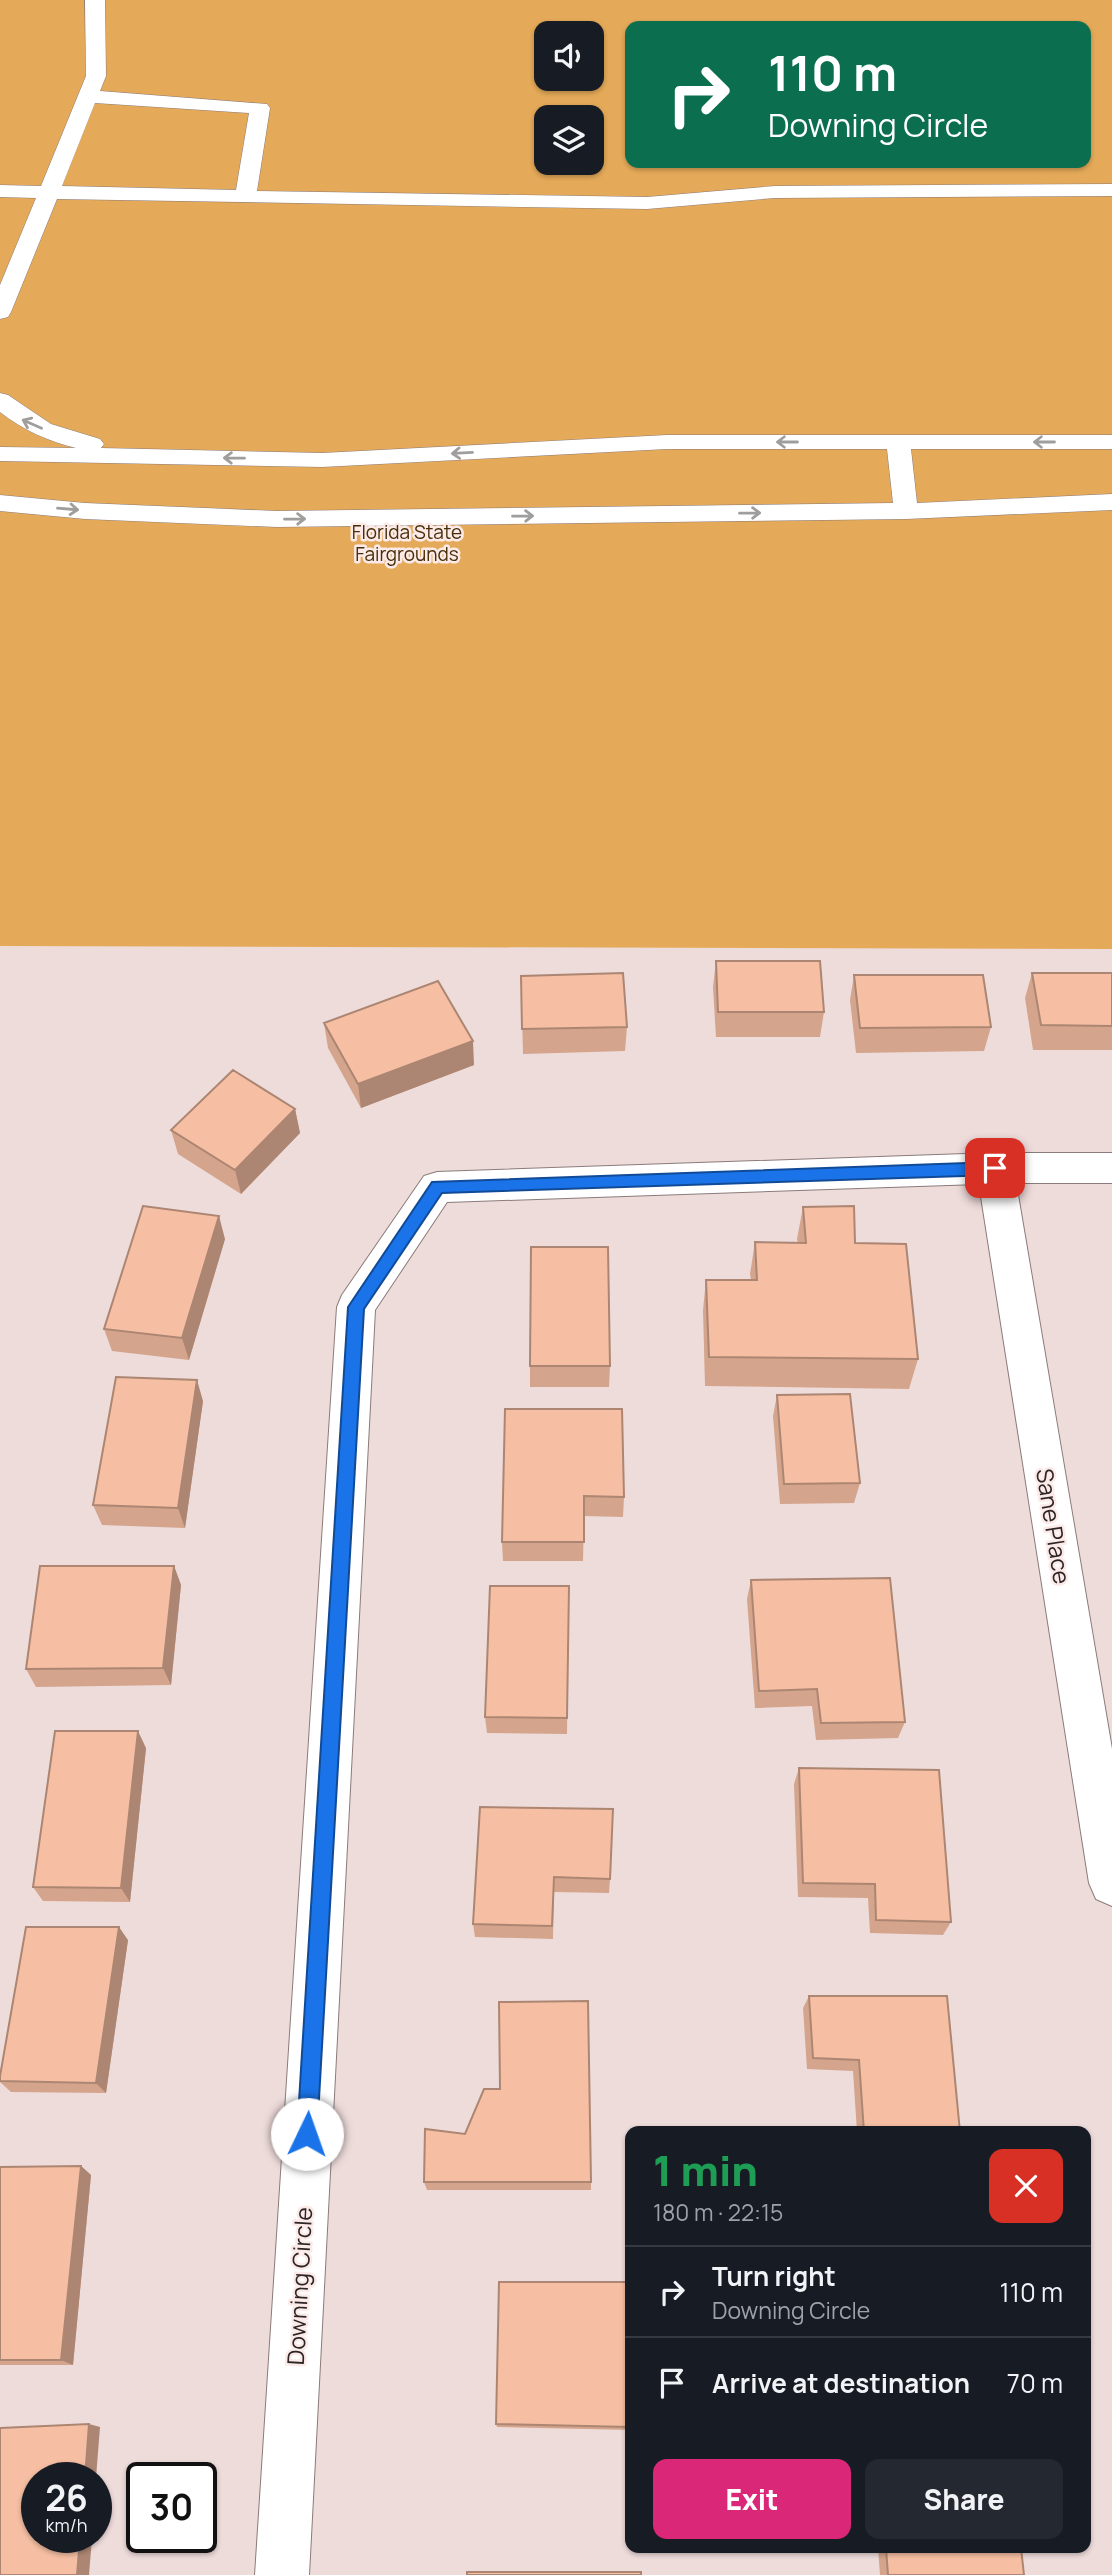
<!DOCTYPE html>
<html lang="en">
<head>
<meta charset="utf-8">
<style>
	body { margin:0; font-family:Manrope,sans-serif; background:#242831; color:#f1f3f6; height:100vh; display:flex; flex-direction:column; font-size:26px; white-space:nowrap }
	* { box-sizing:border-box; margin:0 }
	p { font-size:23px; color:#9ea1a6 }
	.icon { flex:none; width:38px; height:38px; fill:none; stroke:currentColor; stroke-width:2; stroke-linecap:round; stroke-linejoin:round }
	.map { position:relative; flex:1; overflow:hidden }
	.details { position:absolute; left:625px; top:2126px; width:466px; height:427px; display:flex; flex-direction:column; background:#171b24; border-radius:14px; box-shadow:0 2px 5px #0004 }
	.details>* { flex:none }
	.hud { position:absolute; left:625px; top:21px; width:466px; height:147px; border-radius:14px; box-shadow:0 2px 5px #0004; background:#0b6e4f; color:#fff; overflow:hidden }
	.fabs { position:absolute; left:534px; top:21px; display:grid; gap:14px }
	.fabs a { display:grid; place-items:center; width:70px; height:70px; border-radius:14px; background:#171b24; box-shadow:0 2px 5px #0004; font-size:35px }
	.speed { position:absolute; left:21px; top:2462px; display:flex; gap:14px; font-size:35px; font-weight:700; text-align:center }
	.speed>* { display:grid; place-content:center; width:91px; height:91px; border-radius:50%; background:#171b24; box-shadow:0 2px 5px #0004; line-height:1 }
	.speed small { font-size:18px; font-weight:400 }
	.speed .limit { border:4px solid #111; border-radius:10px; background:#fff; color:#111 }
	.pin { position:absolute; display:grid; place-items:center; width:60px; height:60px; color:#fff; margin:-30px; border-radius:14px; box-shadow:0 4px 10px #0006 }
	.me { position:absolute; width:77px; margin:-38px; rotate:3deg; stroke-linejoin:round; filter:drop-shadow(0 0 5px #0008) }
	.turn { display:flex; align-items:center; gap:24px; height:147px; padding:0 28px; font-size:32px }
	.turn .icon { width:91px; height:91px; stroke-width:2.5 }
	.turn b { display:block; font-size:49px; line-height:60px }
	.round { display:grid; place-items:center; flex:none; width:74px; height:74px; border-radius:14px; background:#242831 }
	.overview { display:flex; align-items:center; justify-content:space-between; height:119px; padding:0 28px }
	h1 { font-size:42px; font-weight:800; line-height:52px; color:#1e9e55 }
	.cta { display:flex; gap:14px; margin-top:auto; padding:14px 28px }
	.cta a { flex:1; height:80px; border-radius:14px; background:#db2777; color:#fff; font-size:28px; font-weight:800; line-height:80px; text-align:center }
	.cta a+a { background:#242831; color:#f1f3f6 }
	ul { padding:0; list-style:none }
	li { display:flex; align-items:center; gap:21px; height:91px; padding:0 28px; border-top:2px solid #363941 }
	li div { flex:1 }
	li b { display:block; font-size:26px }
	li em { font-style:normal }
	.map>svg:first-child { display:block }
	.green { fill:#e5aa59; fill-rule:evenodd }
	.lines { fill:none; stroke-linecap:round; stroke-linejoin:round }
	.service-casing { stroke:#8b7b7a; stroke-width:1 }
	.minor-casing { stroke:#8b7b7a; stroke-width:2 }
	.service { fill:#fff; fill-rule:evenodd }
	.minor { fill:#fff; fill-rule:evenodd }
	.wall { fill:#d4a48c }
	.shaded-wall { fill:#ac8672 }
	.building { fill:#f6bfa3; stroke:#ac8672; stroke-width:2 }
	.oneway { stroke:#a09d9d }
	.route { fill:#1a73e8; stroke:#114b97; stroke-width:2 }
	.labels { text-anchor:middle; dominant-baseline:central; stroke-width:5; stroke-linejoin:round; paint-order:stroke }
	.far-park-label { font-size:19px; fill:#472e09; stroke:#fbeae8 }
	.street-label { font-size:23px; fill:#2c2525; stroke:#fbeae8 }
</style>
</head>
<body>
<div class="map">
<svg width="1112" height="2575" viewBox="0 0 1112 2575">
	<rect width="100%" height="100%" fill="#eedcdb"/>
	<!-- green -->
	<path class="green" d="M0 0H1112V949L0 946ZM630 26H1085V163H630ZM546 33H592V79H546ZM546 117H592V163H546Z"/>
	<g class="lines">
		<defs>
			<path id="service" d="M85 0H105L106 76 100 91 267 104 270 108 257 191 647 197 775 186 1112 184V196L775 198 647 209 57 199 11 312 8 317 0 319V285L36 198 0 197V185L41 186 86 76ZM95 103 249 113 236 190 62 186Z
				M0 393 8 395 51 424 100 439 104 444 101 448 322 453 667 435H1112V449H911L917 503 1112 494V510L906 519 277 527 85 519 0 511V495L85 503 277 511 893 503 887 449H667L322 467 0 461V447L76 448C48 441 23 430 0 412Z"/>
			<path id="minor" d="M995 1153H1112V1183H1016L1112 1749V1906L1096 1899 1089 1883 979 1184 447 1202 375 1310 309 2575H255L337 1307 342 1295 424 1176 437 1172Z"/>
		</defs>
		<!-- service casing -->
		<use href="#service" class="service-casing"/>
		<!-- minor casing -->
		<use href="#minor" class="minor-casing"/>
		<!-- service -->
		<use href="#service" class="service"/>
		<!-- minor -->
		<use href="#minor" class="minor"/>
	</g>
	<!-- wall -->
	<path class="wall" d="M716 961 824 1012 820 1037H716L713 987Z
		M1032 973H1112V1050H1033L1025 998Z
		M854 975 991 1027 984 1051 856 1053 850 1000Z
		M521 976 627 1027 625 1051 523 1054Z
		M324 1023 474 1065 361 1108 328 1048Z
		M295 1109 300 1133 241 1194 178 1154 171 1130Z
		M803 1207 855 1243 918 1359 909 1389 705 1386 703 1310 706 1280H751L750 1274 755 1242 798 1243 797 1239Z
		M225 1239 189 1360 112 1351 104 1329Z
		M530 1366H610L609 1387H530Z
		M777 1395 860 1483 854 1503 780 1504 773 1416Z
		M203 1401 185 1528 102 1525 93 1505Z
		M505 1409 624 1497 623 1517 584 1516 583 1561H503L502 1542Z
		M174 1566 181 1585 171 1685 36 1687 26 1669Z
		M751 1580 905 1722 898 1738 816 1740 812 1706 755 1708 747 1599Z
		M569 1586 567 1734 487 1733 485 1717Z
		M146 1748 130 1902 43 1901 33 1887Z
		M799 1768 951 1922 943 1935 870 1933 868 1898 798 1897 794 1784Z
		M480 1807 610 1879 609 1893 554 1892 553 1939 475 1937 473 1924Z
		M128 1940 106 2093 11 2092 0 2082V2076Z
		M809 1996 960 2132H857L853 2071 807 2069 803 2008Z
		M81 2166 91 2175 73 2365H0V2167Z
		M424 2182H591V2190H427Z
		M630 2282V2430L497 2427 496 2424Z
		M878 2548H1021L1024 2575H880Z"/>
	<!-- shaded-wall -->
	<path class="shaded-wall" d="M473 1041 474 1065 361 1108 358 1084Z
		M295 1109 300 1133 241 1194 235 1170Z
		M219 1216 225 1239 189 1360 182 1338Z
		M197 1380 203 1401 185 1528 178 1508Z
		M174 1566 181 1585 171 1685 163 1668Z
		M138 1731 146 1748 130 1902 121 1888Z
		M119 1927 128 1940 106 2093 96 2083Z
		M81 2166 91 2175 73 2365 61 2360Z
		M89 2424 100 2427 96 2478H85Z
		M80 2538H92L89 2575H77Z"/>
	<!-- building -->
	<path class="building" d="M716 961H820L824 1012H718Z
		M623 973 627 1027 522 1029 521 976Z
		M1032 973H1112V1026L1041 1025Z
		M854 975H983L991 1027 860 1028Z
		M438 981 473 1041 358 1084 324 1023Z
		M233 1070 295 1109 235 1170 171 1130Z
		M143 1206 219 1216 182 1338 104 1329Z
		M854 1206 855 1243 906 1244 918 1359 709 1357 706 1280H757L755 1242 806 1243 803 1207Z
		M531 1247H608L610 1366H530Z
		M116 1377 197 1380 178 1508 93 1505Z
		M850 1394 860 1483 784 1484 777 1395Z
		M505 1409H622L624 1497 584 1496V1542H502Z
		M40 1566H174L163 1668 26 1669Z
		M890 1578 905 1722 821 1723 817 1689 759 1691 751 1580Z
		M490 1586H569L567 1718 485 1717Z
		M55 1731H138L121 1888 33 1887Z
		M799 1768 939 1770 951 1922 876 1920 875 1884 803 1883Z
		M480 1807 613 1809 610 1879 554 1877 552 1926 473 1924Z
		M26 1927H119L96 2083 0 2081V2076Z
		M809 1996H947L960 2132H864L859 2060 813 2058Z
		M588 2001 591 2182H424L425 2129 465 2134 484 2089H500L499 2002Z
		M81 2166 61 2360H0V2167Z
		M499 2282H630V2427L496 2424Z
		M89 2424 85 2478H37V2538H80L77 2575H0V2428Z
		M886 2548H1021L1024 2575H888Z
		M467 2572H641V2575H467Z"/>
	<!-- one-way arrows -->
	<defs><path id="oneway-shaft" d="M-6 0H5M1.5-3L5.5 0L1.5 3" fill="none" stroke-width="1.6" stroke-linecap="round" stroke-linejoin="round" transform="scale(1.75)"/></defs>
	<g class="oneway">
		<use href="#oneway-shaft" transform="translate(32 424) rotate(-156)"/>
		<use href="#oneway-shaft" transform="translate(787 442) rotate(180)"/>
		<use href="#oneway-shaft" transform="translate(1044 442) rotate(-180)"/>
		<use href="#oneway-shaft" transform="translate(462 453) rotate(177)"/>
		<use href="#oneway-shaft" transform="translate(234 458) rotate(-179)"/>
		<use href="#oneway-shaft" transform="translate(68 509) rotate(5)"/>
		<use href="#oneway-shaft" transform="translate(750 513) rotate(-1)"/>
		<use href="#oneway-shaft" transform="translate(523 516) rotate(-1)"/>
		<use href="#oneway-shaft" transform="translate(295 519) rotate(-1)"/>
	</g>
	<!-- route -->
	<path class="route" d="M995 1162 1003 1168 995 1175 442 1193 364 1309 317 2134 315 2141 307 2144 300 2141 297 2134 348 1307 432 1182Z"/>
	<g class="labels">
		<!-- far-park labels -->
		<g class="far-park-label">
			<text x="407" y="532">Florida State<tspan x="407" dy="22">Fairgrounds</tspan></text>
		</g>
		<!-- street labels -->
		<g class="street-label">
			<text transform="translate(1054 1526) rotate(81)">Sane Place</text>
			<text transform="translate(299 2286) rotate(-87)">Downing Circle</text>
		</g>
	</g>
</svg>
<div class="fabs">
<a><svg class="icon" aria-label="sound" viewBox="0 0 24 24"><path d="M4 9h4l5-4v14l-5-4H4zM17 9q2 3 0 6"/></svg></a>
<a><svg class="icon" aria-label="layers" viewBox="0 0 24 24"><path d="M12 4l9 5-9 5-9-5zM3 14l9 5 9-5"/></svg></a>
</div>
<div class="speed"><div>26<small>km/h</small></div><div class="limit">30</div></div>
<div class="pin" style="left:995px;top:1168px;background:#d93025"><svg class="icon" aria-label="arrive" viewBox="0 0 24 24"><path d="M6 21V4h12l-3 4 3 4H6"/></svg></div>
<svg class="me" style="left:307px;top:2134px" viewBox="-20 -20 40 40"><circle r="19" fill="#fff"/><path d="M0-13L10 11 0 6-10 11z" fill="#1a73e8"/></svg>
<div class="hud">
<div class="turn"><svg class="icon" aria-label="right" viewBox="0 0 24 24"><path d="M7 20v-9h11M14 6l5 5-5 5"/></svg><div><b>110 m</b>Downing Circle</div></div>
</div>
<section class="details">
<div class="overview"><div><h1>1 min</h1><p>180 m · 22:15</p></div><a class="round" style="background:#d93025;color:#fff"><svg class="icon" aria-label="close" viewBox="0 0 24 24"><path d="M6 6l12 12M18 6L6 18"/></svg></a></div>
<ul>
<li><svg class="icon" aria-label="right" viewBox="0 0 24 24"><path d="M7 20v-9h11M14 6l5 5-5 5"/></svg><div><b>Turn right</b><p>Downing Circle</p></div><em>110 m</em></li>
<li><svg class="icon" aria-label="arrive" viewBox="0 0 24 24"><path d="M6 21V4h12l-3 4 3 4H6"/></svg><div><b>Arrive at destination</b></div><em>70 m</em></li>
</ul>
<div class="cta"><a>Exit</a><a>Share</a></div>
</section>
</div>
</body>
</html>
